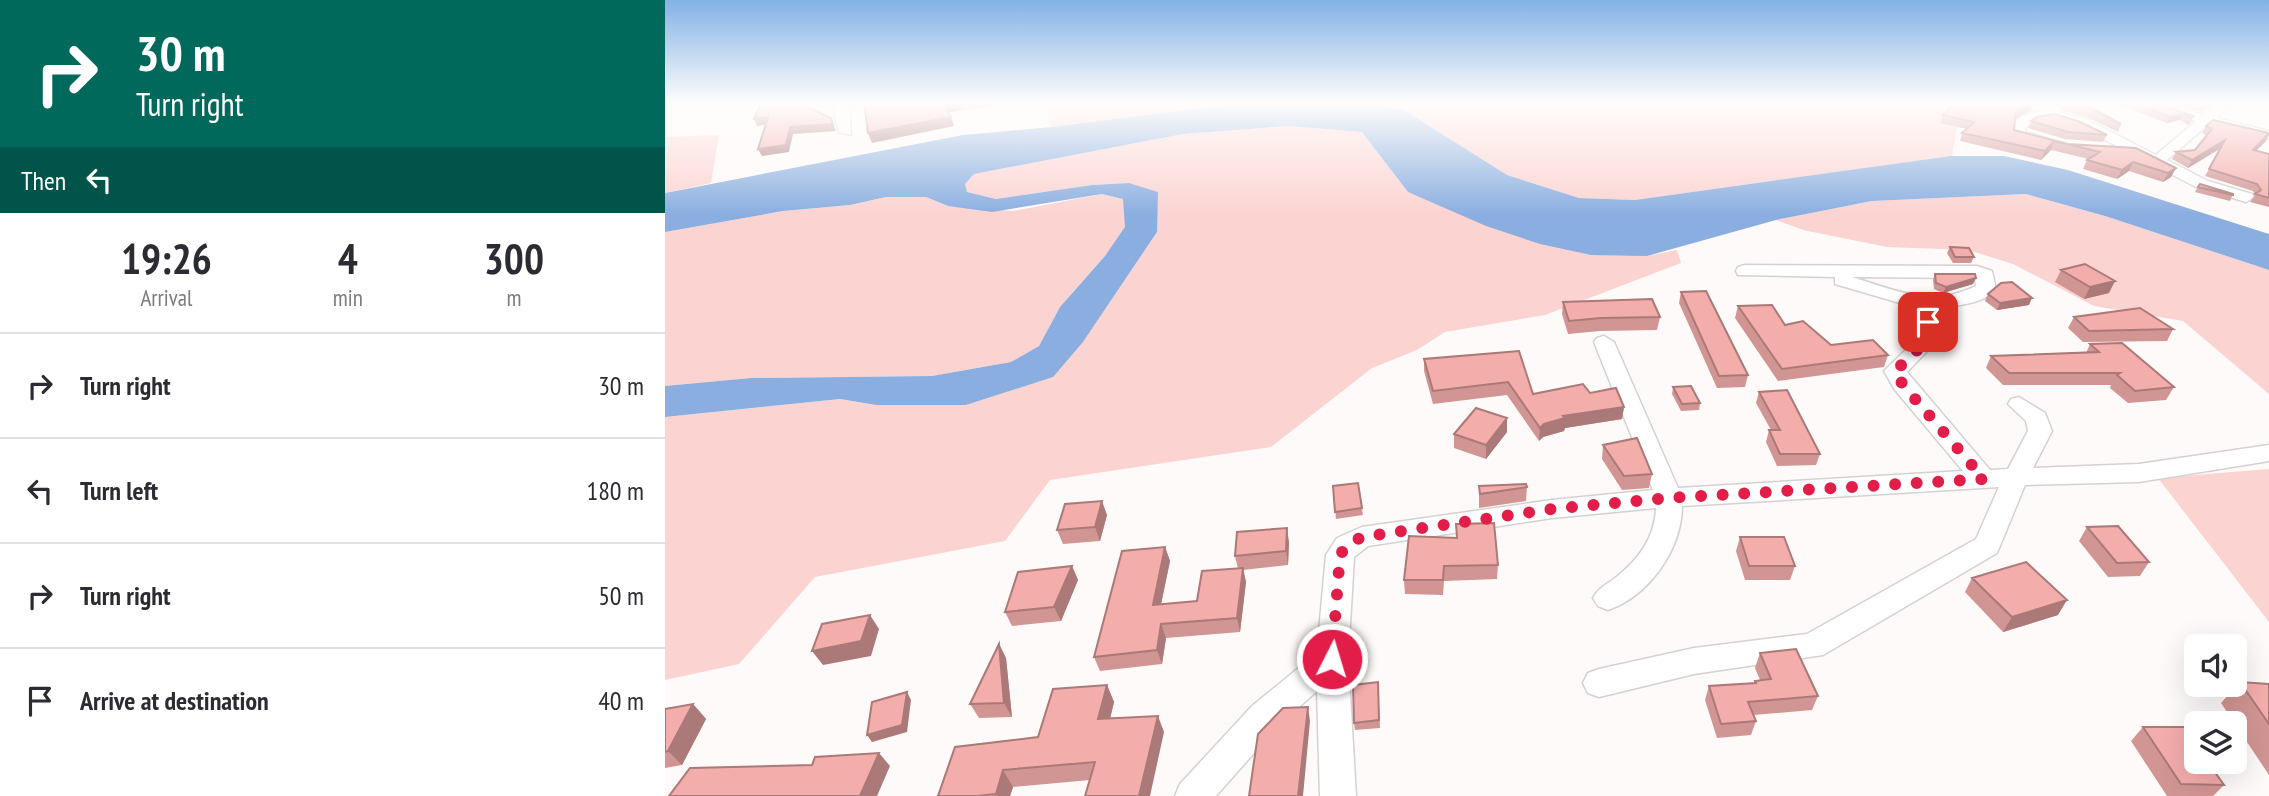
<!DOCTYPE html>
<html lang="en">
<head>
<meta charset="utf-8">
<style>
	body { margin:0; font-family:"PT Sans Narrow",sans-serif; background:#f7f7f7; color:#2b2b33; height:100vh; display:flex; flex-direction:column; font-size:26px; white-space:nowrap }
	* { box-sizing:border-box; margin:0 }
	p { font-size:23px; color:#7c7c81 }
	.icon { flex:none; width:38px; height:38px; fill:none; stroke:currentColor; stroke-width:2; stroke-linecap:round; stroke-linejoin:round }
	.map { position:relative; flex:1; overflow:hidden }
	.drawer { display:flex; flex-direction:column; background:#fff; width:665px }
	.drawer>* { flex:none }
	.top-card { background:#00695c; color:#fff; overflow:hidden }
	.tools { position:absolute; left:1519px; top:634px; display:grid; gap:14px }
	.tools a { display:grid; place-items:center; width:63px; height:63px; border-radius:10px; background:#fff; box-shadow:0 7px 28px #0002; font-size:35px }
	.pin { position:absolute; display:grid; place-items:center; width:60px; height:60px; color:#fff; margin:-30px; border-radius:14px; box-shadow:0 4px 10px #0006 }
	.me { position:absolute; width:77px; margin:-38px; rotate:5deg; stroke-linejoin:round; filter:drop-shadow(0 0 5px #0008) }
	.turn { display:flex; align-items:center; gap:24px; height:147px; padding:0 21px; font-size:32px }
	.turn .icon { width:91px; height:91px; stroke-width:2.5 }
	.turn b { display:block; font-size:49px; line-height:60px }
	.then { display:flex; align-items:center; height:66px; padding:0 21px; background:#0003; gap:14px; font-size:26px }
	.eta { display:flex; justify-content:space-evenly; align-items:center; height:119px; text-align:center }
	.eta b { font-size:42px; font-weight:700; line-height:49px }
	ul { padding:0; list-style:none }
	li { display:flex; align-items:center; gap:21px; height:105px; padding:0 21px; border-top:2px solid #e1e1e2 }
	li div { flex:1 }
	li b { display:block; font-size:26px }
	li em { font-style:normal }
	main { display:flex; flex:1; min-height:0 }
	.map>svg:first-child { display:block }
	.green { fill:#fbd3d1 }
	.water { fill:#8aaee0 }
	.lines { fill:none; stroke-linecap:round; stroke-linejoin:round }
	.street-casing { stroke:#d6d1d1; stroke-width:3 }
	.street { fill:#fff; fill-rule:evenodd }
	.wall { fill:#d19593 }
	.shaded-wall { fill:#aa7978 }
	.building { fill:#f3adab; stroke:#aa7978; stroke-width:2 }
	.route { stroke:#e11d48; stroke-width:12; stroke-dasharray:0 21.6 }
</style>
</head>
<body>
<main>
<section class="drawer">
<div class="top-card">
<div class="turn"><svg class="icon" aria-label="right" viewBox="0 0 24 24"><path d="M7 20v-9h11M14 6l5 5-5 5"/></svg><div><b>30 m</b>Turn right</div></div>
<div class="then">Then<svg class="icon" aria-label="left" viewBox="0 0 24 24"><path d="M17 20v-9H6M10 6l-5 5 5 5"/></svg></div>
</div>
<div class="eta">
<div><b>19:26</b><p>Arrival</p></div>
<div><b>4</b><p>min</p></div>
<div><b>300</b><p>m</p></div>
</div>
<ul>
<li><svg class="icon" aria-label="right" viewBox="0 0 24 24"><path d="M7 20v-9h11M14 6l5 5-5 5"/></svg><div><b>Turn right</b></div><em>30 m</em></li>
<li><svg class="icon" aria-label="left" viewBox="0 0 24 24"><path d="M17 20v-9H6M10 6l-5 5 5 5"/></svg><div><b>Turn left</b></div><em>180 m</em></li>
<li><svg class="icon" aria-label="right" viewBox="0 0 24 24"><path d="M7 20v-9h11M14 6l5 5-5 5"/></svg><div><b>Turn right</b></div><em>50 m</em></li>
<li><svg class="icon" aria-label="arrive" viewBox="0 0 24 24"><path d="M6 21V4h12l-3 4 3 4H6"/></svg><div><b>Arrive at destination</b></div><em>40 m</em></li>
</ul>
</section>
<div class="map">
<svg width="1604" height="796" viewBox="0 0 1604 796">
	<rect width="100%" height="100%" fill="#fefaf9"/>
	<!-- green -->
	<path class="green" d="M378 103H574L387 127Z
		M712 103H1296L1287 156 970 200 914 198 842 175 739 110Z
		M623 126 697 132 743 192 982 256 1012 250 1016 263 880 315 780 332 752 350 707 368 606 447 385 480 340 541 150 577 74 664 0 680V417L175 399 211 405H301L387 377 418 342 492 232 464 183 427 185 331 199 301 192 300 184 309 174 518 134Z
		M54 135 46 183 0 193V137Z
		M437 194 459 199 461 227 440 256 395 307 374 346 346 362 267 376 86 378 0 386V232L118 211 185 205 221 197H261L283 206 348 211Z
		M1361 194 1440 216 1604 270V394L1518 321 1429 306 1348 264 1303 250 1222 247 1138 230 1111 220 1207 201Z
		M1604 469V622L1493 478Z"/>
	<!-- water -->
	<path class="water" d="M574 103H712L739 110 842 175 914 198 970 200 1286 156H1339L1403 170 1604 234V270L1440 216 1361 194 1207 201 1111 220 982 256 926 255 875 244 821 226 743 192 697 132 623 126 518 134 309 174 300 184 302 192 331 199 427 185 464 183 493 192 492 232 418 342 388 377 301 405H211L175 399 0 417V386L86 378 267 376 346 362 374 346 395 307 440 256 460 227 458 199 437 194 327 212 283 206 261 197H221L185 205 118 211 0 232V193L298 135 387 127Z"/>
	<g class="lines">
		<defs>
			<path id="street" d="M171 103H184L186 135 174 132 169 113Z
				M1363 103 1393 106 1394 112 1421 119 1491 155 1531 121 1469 103H1493L1538 115 1552 103H1566L1551 118 1604 131V139L1544 124 1502 160 1543 181 1587 194 1589 197 1581 202 1531 187 1411 125 1386 118 1368 121 1361 127 1360 132 1385 139V145L1348 137 1349 122 1359 115 1379 111 1364 108Z
				M1080 265 1312 266 1327 271 1331 289C1318 305 1290 305 1271 309L1275 338 1242 372 1325 470 1343 469 1363 431 1361 421 1343 404 1346 399 1354 397 1380 413 1387 431 1368 468 1474 464 1604 445V461L1474 482 1360 485 1332 553 1158 655 1029 674 934 697 923 693 918 683 923 673 934 669 1029 648 1142 634 1311 539 1334 487 1017 506C1017 549 984 596 943 610L933 606 928 598C933 589 940 585 949 579 972 561 990 539 991 508L887 518 703 546 689 557 683 659 691 796H655L652 691 611 728 551 796H510L515 784 587 706 652 653 661 555 672 538 697 527 887 500 988 490 929 342 932 338 939 336 949 342 1013 488 1298 471 1230 390 1219 371 1254 337 1252 308 1170 284V277L1073 275 1071 271 1073 267ZM1187 277 1310 278 1311 286C1265 308 1233 291 1187 277Z"/>
		</defs>
		<!-- street casing -->
		<use href="#street" class="street-casing"/>
		<!-- street -->
		<use href="#street" class="street"/>
	</g>
	<!-- wall -->
	<path class="wall" d="M1369 103 1366 111 1350 119 1349 130 1403 144 1511 168 1506 177 1498 182 1464 171 1452 179 1418 169 1422 160 1424 159 1386 150 1376 160 1295 141 1297 133 1302 129 1275 123 1278 115Z
		M1393 103H1419L1456 124 1453 132 1422 117 1396 110Z
		M1450 103H1491L1529 116 1526 122 1523 125 1515 120 1502 123Z
		M1505 103H1547L1537 112Z
		M1366 121 1442 135 1438 142 1400 139 1363 128Z
		M1541 126 1604 135 1601 141 1591 151 1604 154V207L1585 202 1590 195 1588 191 1540 176 1556 148 1523 168 1507 159 1511 152 1530 150 1542 136 1537 133Z
		M1535 184 1568 194 1565 201 1530 192Z
		M1285 247 1309 257 1306 263H1288L1282 253Z
		M1396 270 1444 293 1419 299 1390 282Z
		M1270 274 1308 284 1278 293 1269 289 1268 280Z
		M1016 292 1083 375 1080 387 1052 388 1014 303Z
		M1323 294 1364 305 1332 310 1320 301Z
		M898 302 995 317 992 330 935 331 903 334 897 314Z
		M1073 306 1166 345 1223 355 1219 367 1113 381 1070 318Z
		M1409 317 1508 329 1502 341 1418 342 1403 328Z
		M1425 344 1509 387 1501 400 1463 403 1445 388 1446 385H1338L1321 368 1326 356 1421 353Z
		M854 351 868 394 925 393 959 407 957 419 900 428 899 431 878 437 874 441 842 395 768 404 759 371V359Z
		M1008 387 1035 403 1034 410 1016 411 1007 394Z
		M1094 392 1155 454 1151 465 1112 466 1101 442 1104 430H1106L1091 403Z
		M842 418V432L821 459 789 448V434Z
		M938 445 987 474 984 488 957 490 937 459Z
		M693 483 698 515 671 519 668 486Z
		M814 486 862 487 861 501 814 508Z
		M442 515 435 541 398 544 392 530Z
		M791 524 833 565 832 579 779 581 778 595 740 594 739 580 791 538Z
		M1422 527 1484 562 1475 576 1443 577 1414 541Z
		M1075 537 1130 566 1125 580H1080L1071 551Z
		M624 542 623 565 578 570 581 582 575 632 501 638 497 664 435 671 429 657 500 547 505 561 496 604 532 601 573 569 570 556Z
		M407 566 413 580 396 621 347 626 340 612Z
		M1307 578 1393 615 1338 632 1300 592Z
		M334 644 341 658 347 717 314 718 305 704Z
		M1095 653 1153 696 1147 710 1088 715 1091 721 1086 735 1052 738 1040 700 1044 686 1089 683 1090 681 1095 680 1090 668Z
		M713 682 715 728 690 730 689 723Z
		M1575 682 1604 684V775L1556 703Z
		M442 685 449 702 445 718 499 732 425 780 348 787 345 796H273L373 737Z
		M28 704 41 719 17 765 0 768V709Z
		M1478 727 1559 785 1548 796H1502L1466 741Z"/>
	<!-- shaded-wall -->
	<path class="shaded-wall" d="M82 103H101L102 104 84 107Z
		M284 103H333V105L281 113 278 104Z
		M1369 103 1366 111 1348 120 1351 112Z
		M1543 103H1547L1537 112Z
		M1519 114 1515 120 1502 123 1505 117Z
		M103 117 106 124 92 126 89 119Z
		M286 117 289 126 207 143 203 133Z
		M166 118 171 131 128 134 124 152 97 156 93 149 125 127Z
		M1604 134 1601 141 1584 158 1588 150Z
		M1560 140 1556 148 1523 168 1527 160Z
		M1389 141 1386 150 1376 160 1380 151Z
		M1468 162 1464 171 1452 179 1457 170Z
		M1511 168 1506 177 1498 182 1503 173Z
		M1311 278 1308 284 1278 293 1281 287Z
		M1450 281 1444 293 1419 299 1425 287Z
		M1367 298 1364 305 1332 310 1335 303Z
		M959 407 957 419 900 428 899 431 878 437 874 441 875 428 879 424 898 416Z
		M842 418V432L821 459V445Z
		M437 501 442 515 435 541 430 527Z
		M622 528 624 542 623 565 621 551Z
		M500 547 505 561 493 619 488 605Z
		M407 566 413 580 396 621 389 607Z
		M578 568 581 582 575 632 572 618Z
		M1402 600 1393 615 1338 632 1347 617Z
		M205 615 214 629 206 656 158 665 147 651Z
		M496 624 501 638 497 664 492 650Z
		M334 644 341 658 347 717 339 703Z
		M442 685 449 702 441 736 433 719Z
		M242 692 246 700 242 732 207 742 202 735Z
		M28 704 41 719 17 765 3 751Z
		M643 707 645 721 638 796H633Z
		M493 716 499 732 485 796H474Z
		M214 753 225 766 212 796H195Z
		M338 770 348 787 345 796H333L331 794Z"/>
	<!-- building -->
	<path class="building" d="M96 103H135L166 118 168 124 125 127 121 145 93 149 103 117 89 119Z
		M199 103H284L278 104 286 117 203 133Z
		M1289 103H1368L1351 112 1349 130 1403 144 1471 148 1511 168 1503 173 1468 162 1457 170 1422 160 1435 152 1389 141 1380 151 1297 133 1309 122 1278 115Z
		M1406 103H1419L1456 124 1426 109Z
		M1469 103H1491L1529 116 1526 118 1519 114 1505 117Z
		M1389 114 1413 121 1442 135 1403 132 1366 121 1372 117Z
		M1548 120 1604 133 1588 150 1604 154V198L1590 194 1596 190 1592 184 1544 169 1560 140 1527 160 1511 152 1530 150 1547 129 1541 126Z
		M1535 184 1568 194V195L1533 187Z
		M1285 247 1304 248 1309 257H1290Z
		M1420 264 1450 281 1425 287 1396 270Z
		M1270 274H1310L1311 278 1281 287 1271 283Z
		M1347 282 1367 298 1335 303 1323 294 1336 283Z
		M1041 291 1083 375 1054 376 1016 292Z
		M987 299 995 317 936 318 904 321 898 302Z
		M1107 305 1120 325 1138 321 1166 345 1208 340 1223 355 1117 369 1073 306Z
		M1475 308 1508 329 1424 331 1409 317Z
		M1457 343 1509 387 1470 391 1452 375 1455 373H1344L1326 356 1434 352 1425 344Z
		M854 351 868 394 918 384 925 393 951 388 959 407 898 416 900 418 879 424 875 428 843 382 768 391 759 359Z
		M1026 386 1035 403 1017 404 1008 387Z
		M1122 390 1155 454H1115L1104 430H1115L1094 392Z
		M811 408 842 418 821 445 789 434Z
		M972 438 987 474 959 476 938 445Z
		M693 483 697 508 670 512 668 486Z
		M861 484 862 487 815 494 814 486Z
		M437 501 430 527 392 530 400 504Z
		M829 523 833 565 779 566 778 580H739L744 536 792 538 791 524Z
		M1453 526 1484 562 1452 563 1422 527Z
		M622 528 621 551 570 556 572 532Z
		M1075 537H1119L1130 566H1084Z
		M500 547 488 605 532 601 537 571 578 568 572 618 496 624 492 650 429 657 457 551Z
		M1361 562 1402 600 1347 617 1307 578Z
		M407 566 389 607 340 612 353 572Z
		M205 615 196 641 147 651 157 624Z
		M334 644 339 703 305 704Z
		M1131 649 1153 696 1083 702 1091 721 1056 724 1044 686 1091 683 1090 681 1106 679 1095 653Z
		M713 682 714 720 689 723 688 685Z
		M1575 682 1604 684V724Z
		M442 685 433 719 493 716 474 796H420L430 762 338 770 331 794 312 796H273L290 747 373 737 388 689Z
		M242 692 237 725 202 735 207 702Z
		M28 704 3 751 0 752V709Z
		M643 707 633 796H584L593 734 618 708Z
		M1478 727H1519L1531 745V761H1542L1559 785 1516 784Z
		M214 753 195 796H4L25 768 147 765 150 757Z"/>
	<!-- sky -->
	<linearGradient id="sky" x2="0" y2="1"><stop stop-color="#82b2e5"/><stop offset="0.48" stop-color="#fffdfc"/><stop offset="1" stop-color="#fffdfc" stop-opacity="0"/></linearGradient>
	<rect width="1604" height="215" fill="url(#sky)"/>
	<g class="lines">
		<!-- route -->
		<path class="route" d="M667 659 675 555 682 545 697 537 887 509 1004 498 1319 479 1238 385 1230 371 1265 338 1263 322"/>
	</g>
</svg>
<div class="tools">
<a><svg class="icon" aria-label="sound" viewBox="0 0 24 24"><path d="M4 9h4l5-4v14l-5-4H4zM17 9q2 3 0 6"/></svg></a>
<a><svg class="icon" aria-label="layers" viewBox="0 0 24 24"><path d="M12 4l9 5-9 5-9-5zM3 14l9 5 9-5"/></svg></a>
</div>
<div class="pin" style="left:1263px;top:322px;background:#d93025"><svg class="icon" aria-label="arrive" viewBox="0 0 24 24"><path d="M6 21V4h12l-3 4 3 4H6"/></svg></div>
<svg class="me" style="left:667px;top:659px" viewBox="-20 -20 40 40"><circle r="17" fill="#e11d48" stroke="#fff" stroke-width="3"/><path d="M0-11L8 9 0 5-8 9z" fill="#fff"/></svg>
</div>
</main>
</body>
</html>
